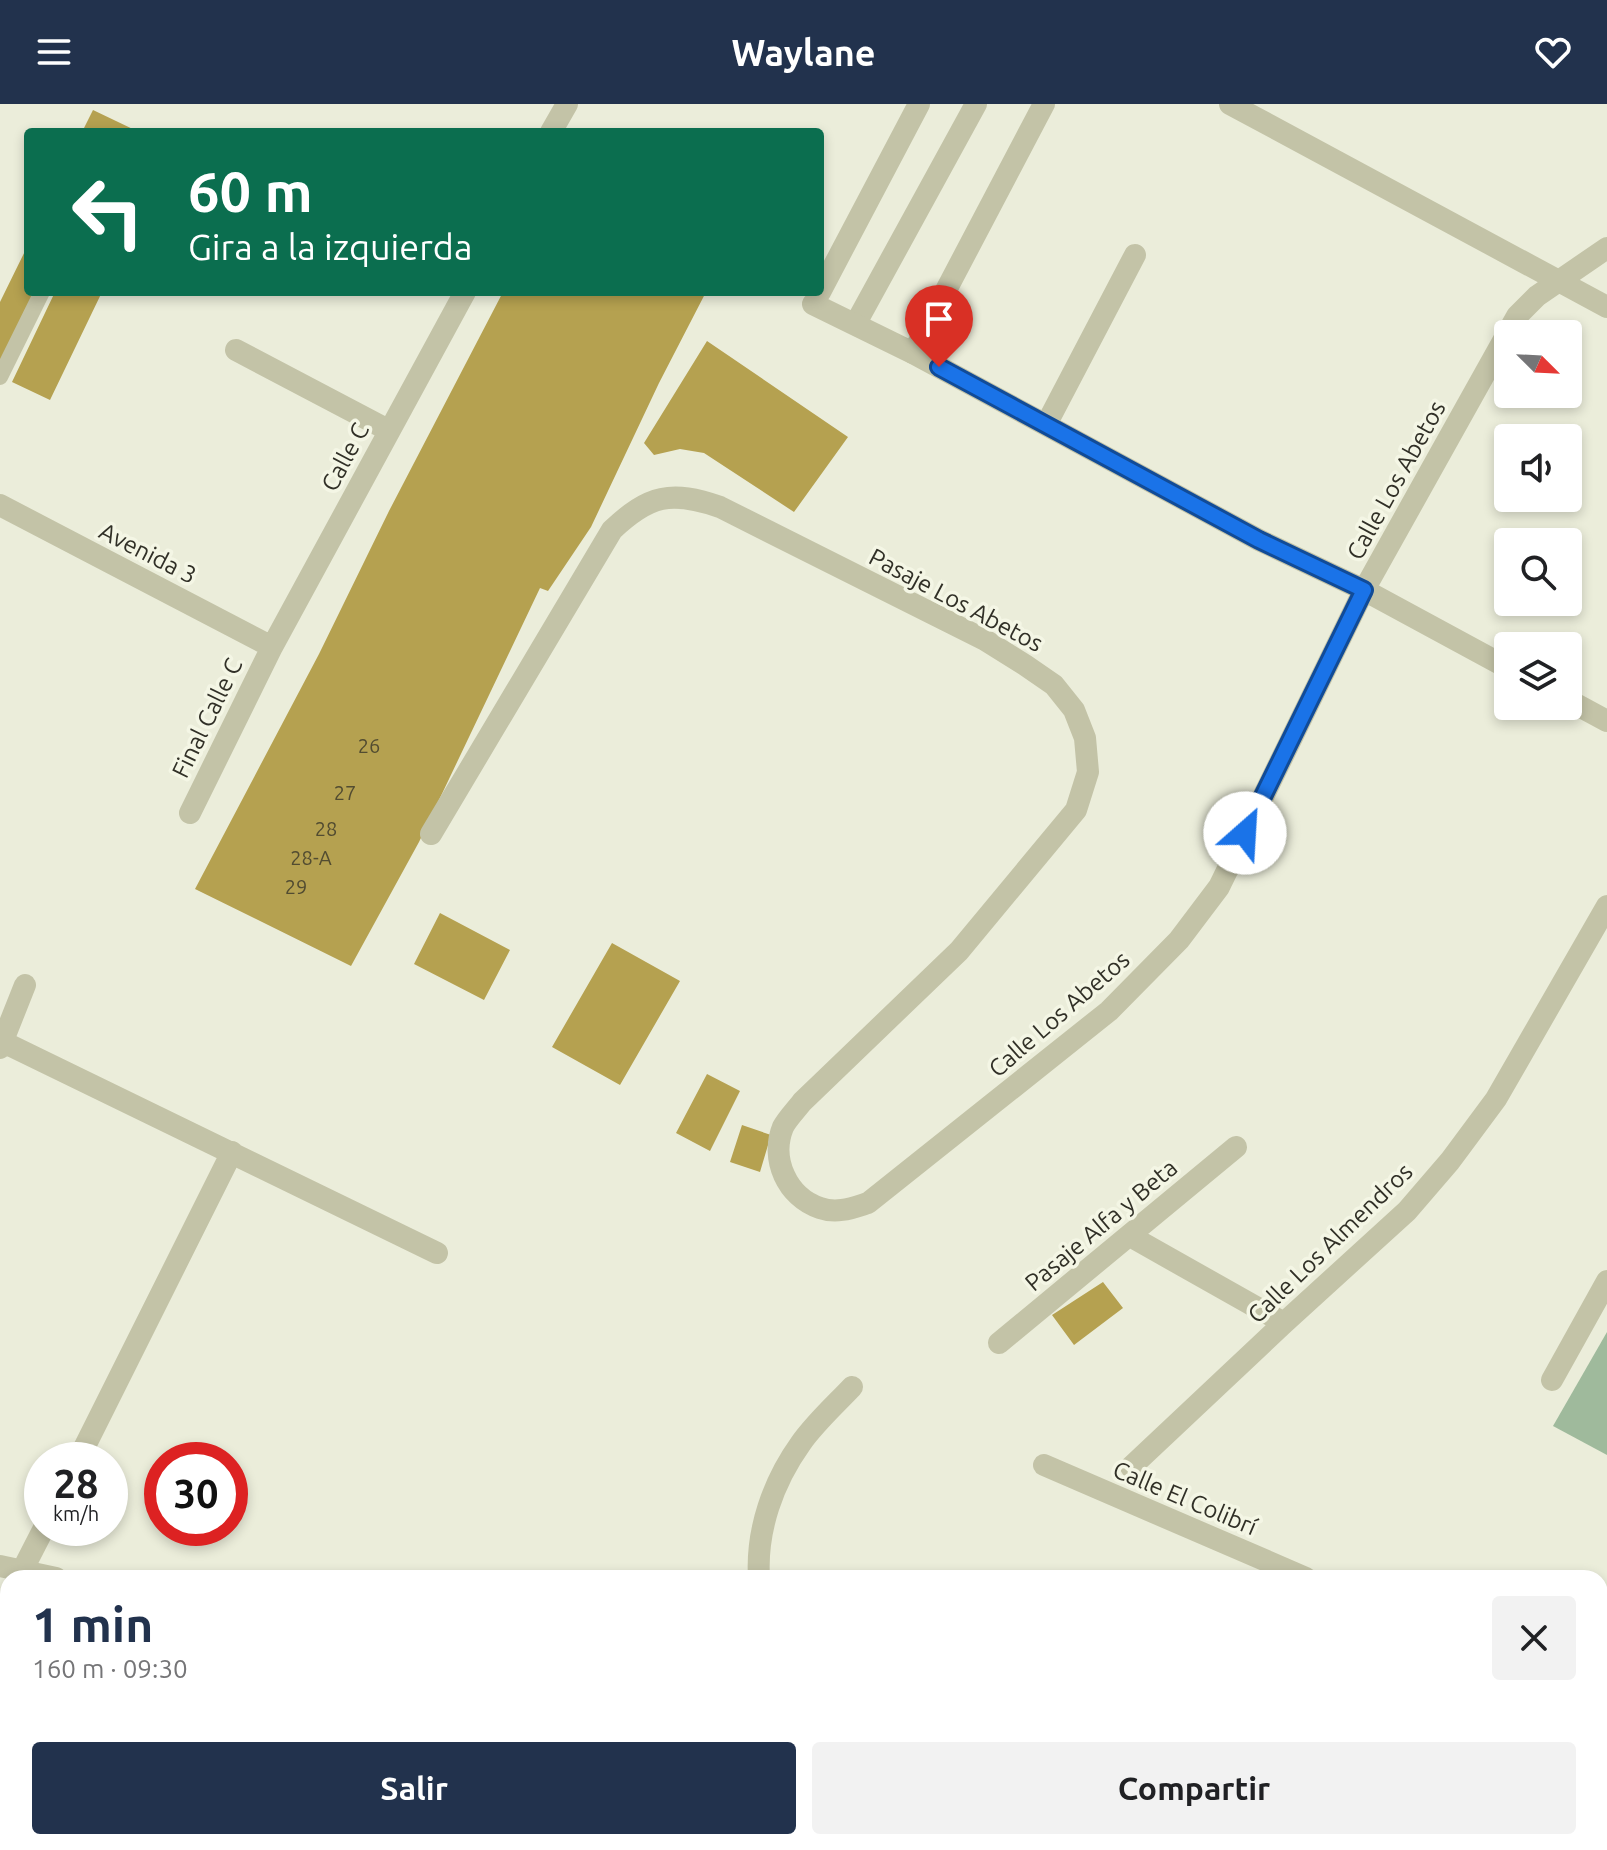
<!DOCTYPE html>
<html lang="es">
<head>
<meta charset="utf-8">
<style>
	body { margin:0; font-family:Ubuntu,sans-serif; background:#f2f2f2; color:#202124; height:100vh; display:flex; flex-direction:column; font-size:30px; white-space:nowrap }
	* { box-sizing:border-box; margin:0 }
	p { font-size:26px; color:#757577 }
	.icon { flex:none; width:44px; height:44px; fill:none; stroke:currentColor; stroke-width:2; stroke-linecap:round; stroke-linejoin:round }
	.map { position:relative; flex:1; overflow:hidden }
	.panel { position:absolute; left:0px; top:1466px; width:1608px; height:280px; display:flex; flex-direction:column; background:#fff; border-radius:24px 24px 0 0; box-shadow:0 4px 12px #0003 }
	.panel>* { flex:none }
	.guide { position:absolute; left:24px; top:24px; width:800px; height:168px; border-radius:8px; box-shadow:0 4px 12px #0003; background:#0b6e4f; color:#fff; overflow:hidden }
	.needle { width:52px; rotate:114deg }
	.fabs { position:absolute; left:1494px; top:216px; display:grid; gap:16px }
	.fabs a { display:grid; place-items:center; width:88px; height:88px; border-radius:8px; background:#fff; box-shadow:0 4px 12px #0003; font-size:40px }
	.speed { position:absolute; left:24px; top:1338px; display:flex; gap:16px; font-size:40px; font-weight:700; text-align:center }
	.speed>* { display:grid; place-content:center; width:104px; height:104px; border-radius:50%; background:#fff; box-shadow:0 4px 12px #0003; line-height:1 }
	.speed small { font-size:20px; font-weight:400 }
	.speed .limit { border:12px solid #d22; background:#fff; color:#111 }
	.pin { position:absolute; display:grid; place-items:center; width:68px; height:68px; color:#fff; margin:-82px -34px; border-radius:50% 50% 50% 0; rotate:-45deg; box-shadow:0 0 8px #0007 }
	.pin .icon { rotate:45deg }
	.me { position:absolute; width:88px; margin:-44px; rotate:26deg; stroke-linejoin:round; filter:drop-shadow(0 0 6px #0008) }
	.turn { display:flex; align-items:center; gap:28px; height:168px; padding:0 32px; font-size:36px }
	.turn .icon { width:104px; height:104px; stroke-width:2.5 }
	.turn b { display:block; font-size:56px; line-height:68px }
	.round { display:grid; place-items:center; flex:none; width:84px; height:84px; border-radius:8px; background:#f2f2f2 }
	.summary { display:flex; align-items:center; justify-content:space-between; height:136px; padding:0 32px }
	h1 { font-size:48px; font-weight:600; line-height:60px; color:#22324d }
	.cta { display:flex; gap:16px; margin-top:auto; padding:16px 32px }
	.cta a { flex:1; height:92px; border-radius:8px; background:#22324d; color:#fff; font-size:32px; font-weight:600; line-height:92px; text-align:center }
	.cta a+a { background:#f2f2f2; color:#202124 }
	header { display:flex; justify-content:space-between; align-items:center; height:104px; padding:0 32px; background:#22324d; color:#fff; font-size:36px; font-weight:600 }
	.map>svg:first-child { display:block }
	.green { fill:#9fba9c }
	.building { fill:#b5a150 }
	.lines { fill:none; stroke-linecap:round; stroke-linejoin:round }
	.service { stroke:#c3c3a7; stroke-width:16 }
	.pedestrian { stroke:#c3c3a7; stroke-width:22 }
	.minor { stroke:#c3c3a7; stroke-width:22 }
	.route-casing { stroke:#114b97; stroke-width:20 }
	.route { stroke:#1a73e8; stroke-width:14 }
	.labels { text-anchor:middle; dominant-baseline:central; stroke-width:7; stroke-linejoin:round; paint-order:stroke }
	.number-label { font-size:20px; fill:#524c31 }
	.street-label { font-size:24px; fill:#313027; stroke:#f4f6e5 }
</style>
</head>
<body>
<header><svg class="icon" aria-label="menu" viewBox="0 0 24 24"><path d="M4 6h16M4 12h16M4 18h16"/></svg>Waylane<svg class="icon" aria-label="heart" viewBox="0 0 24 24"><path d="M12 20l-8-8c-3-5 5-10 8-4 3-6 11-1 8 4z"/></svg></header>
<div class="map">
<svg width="1607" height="1746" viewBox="0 0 1607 1746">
	<rect width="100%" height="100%" fill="#ebedda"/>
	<!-- green -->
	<path class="green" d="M1607 1228V1351L1553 1322Z"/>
	<!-- building -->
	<path class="building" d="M93 6 139 28H82Z
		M28 141V188H41L0 271V198Z
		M55 188H102L50 296 12 278Z
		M503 188H706L659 279 591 423 548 487 540 484 419 738 351 862 195 785 319 550 389 407Z
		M707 237 848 333 794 408 704 349 680 345 654 351 644 339Z
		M440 809 510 846 484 896 414 860Z
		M612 839 680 877 620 981 552 943Z
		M707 970 740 987 710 1047 676 1029Z
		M742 1021 771 1031 760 1068 730 1058Z
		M1103 1178 1123 1204 1074 1241 1052 1211Z"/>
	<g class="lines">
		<!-- service -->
		<path class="service" d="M0 273 42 188"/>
		<!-- pedestrian -->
		<path class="pedestrian" d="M820 188 919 0
			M856 219 976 0
			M913 249 1044 0
			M1047 319 1135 151"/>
		<!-- minor -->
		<path class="minor" d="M1230 0 1607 203
			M551 28 567 0
			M813 200 913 249 1259 436 1364 486 1508 564
			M236 246 388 326
			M0 401 272 543
			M1568 596 1607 617
			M190 709 272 543 465 188
			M431 730 612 426C649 391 671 386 720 403L985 536 1025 561 1054 581 1074 606 1085 634 1088 668 1076 706 959 847 802 998C796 1006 787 1015 783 1023 770 1055 787 1093 820 1104 837 1110 852 1104 868 1099L1109 907 1179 836 1219 783 1364 486 1517 212 1537 192 1607 144
			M3 938 437 1149
			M0 944 25 881
			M1130 1132 1284 1219
			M999 1239 1236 1043
			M1552 1276 1607 1177
			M78 1356 232 1048
			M1044 1361 1306 1474
			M1131 1363 1284 1219 1407 1107 1450 1057 1496 995 1607 802
			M0 1462 56 1474
			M23 1465 44 1424
			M759 1474C756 1426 773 1378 801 1339 815 1319 835 1301 852 1283
			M1600 1599 1607 1602
			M424 1738 426 1746"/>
	</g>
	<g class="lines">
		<defs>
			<path id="route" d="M939 263 1259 436 1364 486 1245 729"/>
		</defs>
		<!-- route casing -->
		<use href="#route" class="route-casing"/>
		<!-- route -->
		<use href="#route" class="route"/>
	</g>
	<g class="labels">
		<!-- number labels -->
		<g class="number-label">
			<text x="369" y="641">26</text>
			<text x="345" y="688">27</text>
			<text x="326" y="724">28</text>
			<text x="311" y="753">28-A</text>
			<text x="296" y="782">29</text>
		</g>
		<!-- street labels -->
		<g class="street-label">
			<text transform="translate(345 353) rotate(-62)">Calle C</text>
			<text transform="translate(1396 376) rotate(-61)">Calle Los Abetos</text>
			<text transform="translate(148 449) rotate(27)">Avenida 3</text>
			<text transform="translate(956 496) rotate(28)">Pasaje Los Abetos</text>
			<text transform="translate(207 614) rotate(-64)">Final Calle C</text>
			<text transform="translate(1059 910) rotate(-41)">Calle Los Abetos</text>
			<text transform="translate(1101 1121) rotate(-40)">Pasaje Alfa y Beta</text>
			<text transform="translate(1330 1139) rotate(-44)">Calle Los Almendros</text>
			<text transform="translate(1185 1394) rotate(23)">Calle El Colibrí</text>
		</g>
	</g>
</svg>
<div class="fabs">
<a><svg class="needle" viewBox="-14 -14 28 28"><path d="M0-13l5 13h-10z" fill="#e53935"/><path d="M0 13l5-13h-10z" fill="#757577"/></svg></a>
<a><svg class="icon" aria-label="sound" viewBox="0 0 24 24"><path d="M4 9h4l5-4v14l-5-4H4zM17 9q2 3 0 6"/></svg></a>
<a><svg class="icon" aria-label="search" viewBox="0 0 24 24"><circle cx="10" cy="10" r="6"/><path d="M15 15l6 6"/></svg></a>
<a><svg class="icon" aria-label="layers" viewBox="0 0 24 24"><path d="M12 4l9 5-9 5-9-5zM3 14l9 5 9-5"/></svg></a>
</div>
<div class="speed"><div>28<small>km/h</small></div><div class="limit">30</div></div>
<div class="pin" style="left:939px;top:263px;background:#d93025"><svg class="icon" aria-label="arrive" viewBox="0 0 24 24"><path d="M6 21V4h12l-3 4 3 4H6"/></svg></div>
<svg class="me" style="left:1245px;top:729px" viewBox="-20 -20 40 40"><circle r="19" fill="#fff"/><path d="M0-13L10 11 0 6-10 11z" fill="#1a73e8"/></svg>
<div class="guide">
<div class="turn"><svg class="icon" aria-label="left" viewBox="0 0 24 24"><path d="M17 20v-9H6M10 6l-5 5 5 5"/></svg><div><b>60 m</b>Gira a la izquierda</div></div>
</div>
<section class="panel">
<div class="summary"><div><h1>1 min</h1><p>160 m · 09:30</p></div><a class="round"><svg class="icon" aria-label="close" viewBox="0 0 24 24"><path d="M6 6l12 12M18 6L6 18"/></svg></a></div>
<div class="cta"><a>Salir</a><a>Compartir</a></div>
</section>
</div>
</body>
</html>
